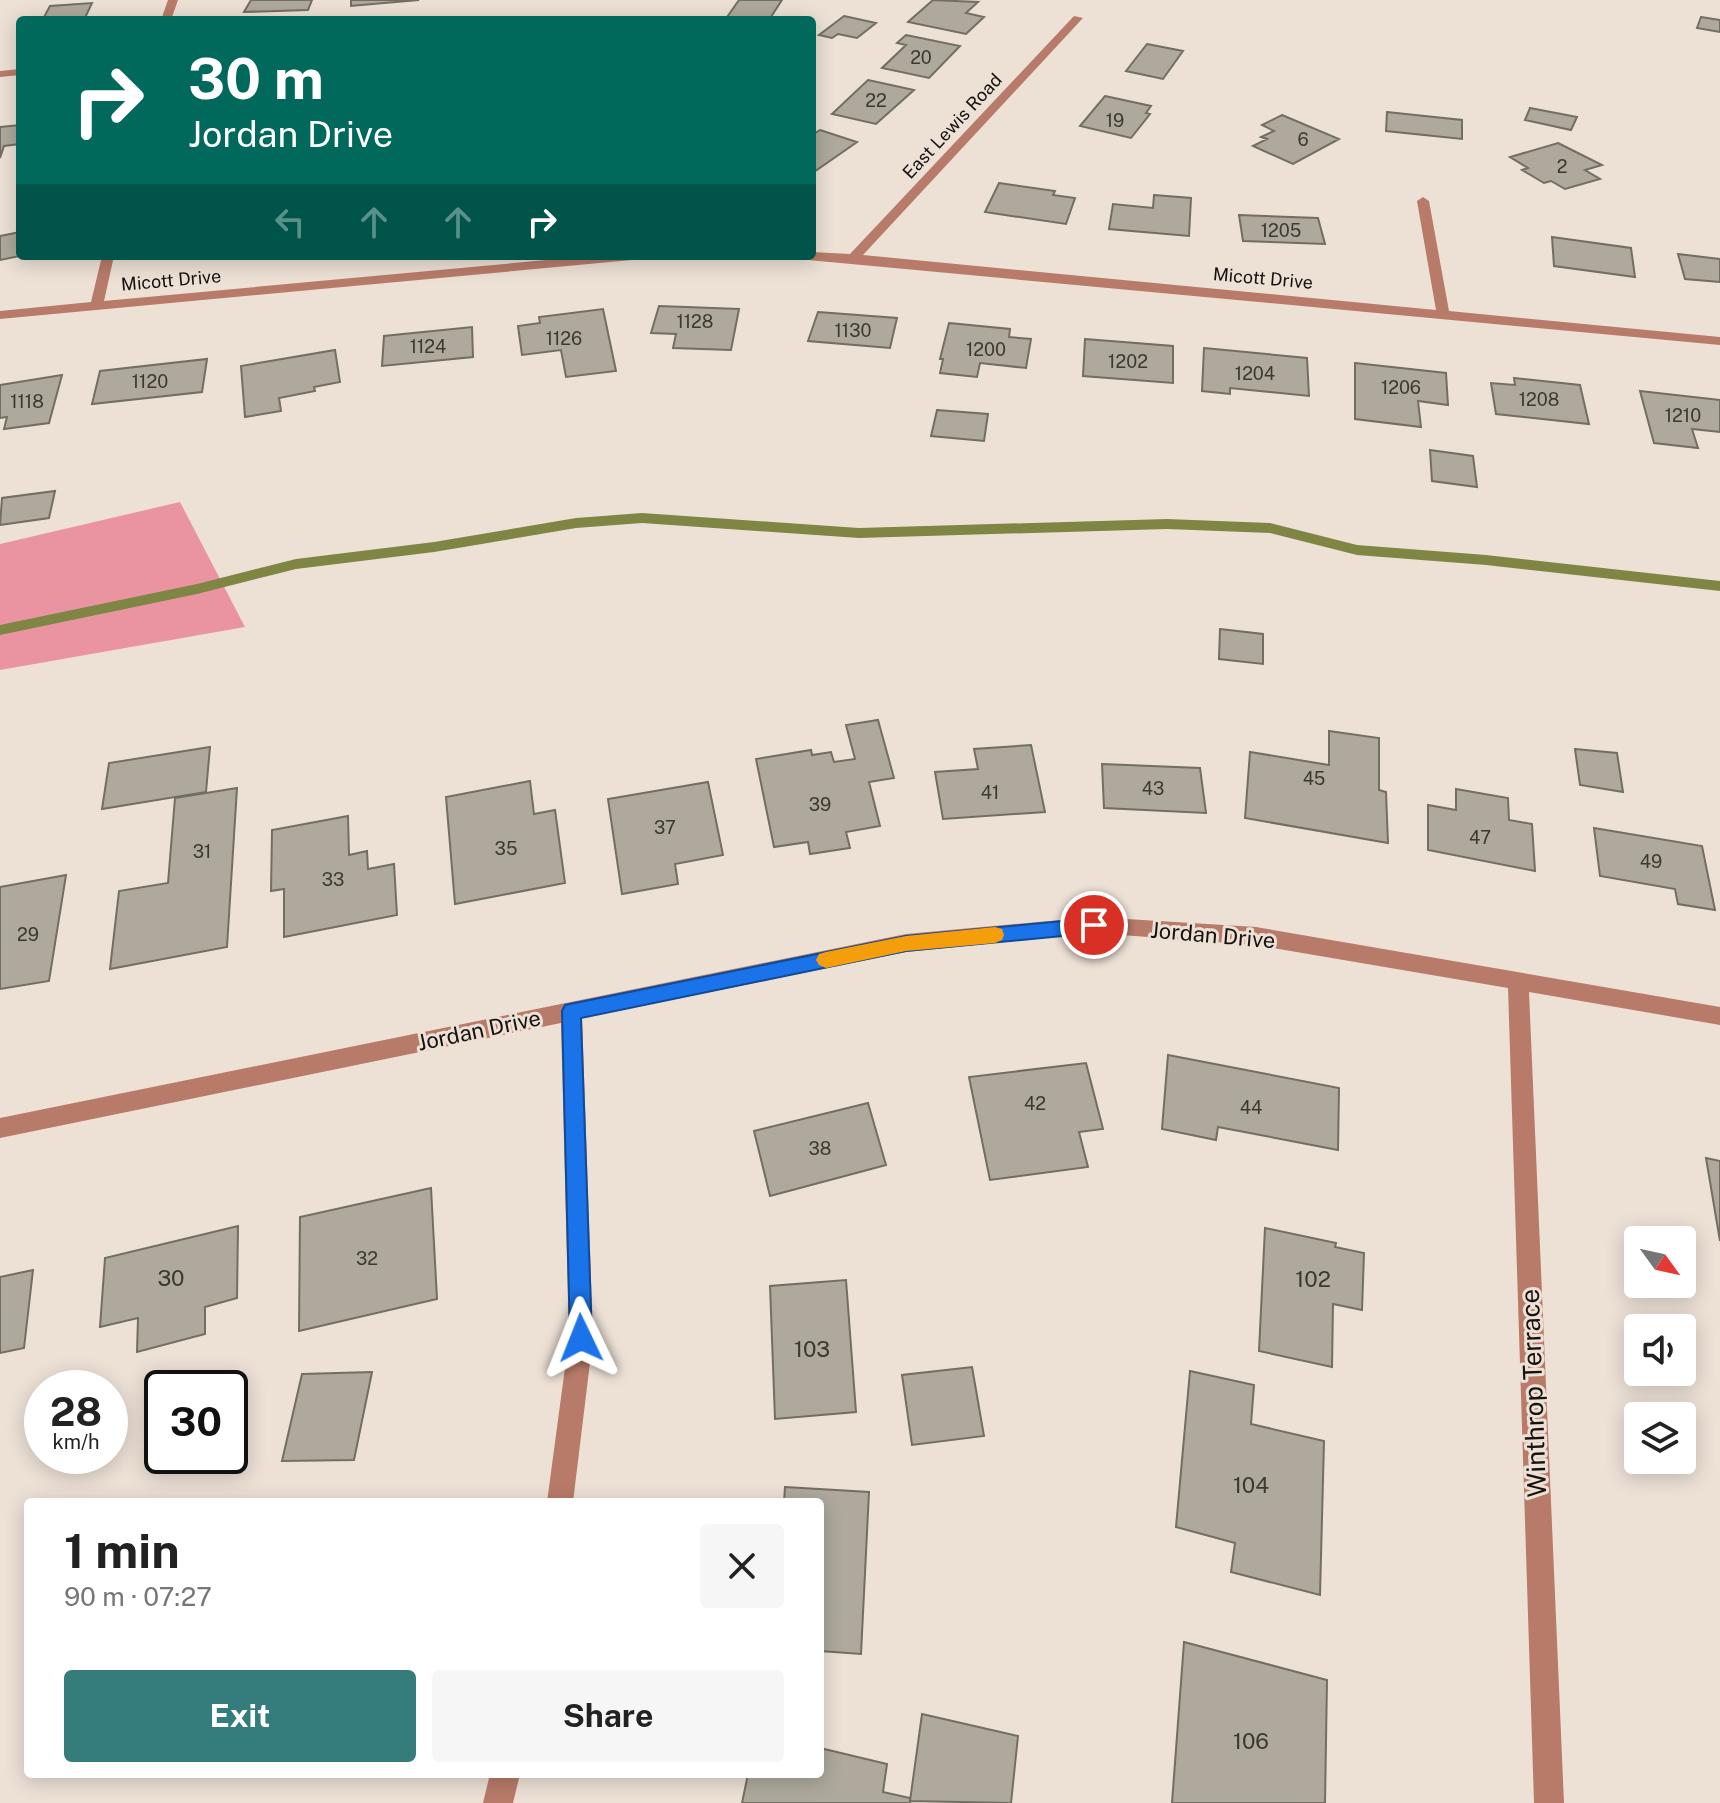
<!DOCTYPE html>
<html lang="en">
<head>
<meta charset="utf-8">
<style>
	body { margin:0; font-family:"Public Sans",sans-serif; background:#f6f6f6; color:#222; height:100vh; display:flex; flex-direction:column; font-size:30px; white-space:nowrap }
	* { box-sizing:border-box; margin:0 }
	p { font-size:26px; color:#767676 }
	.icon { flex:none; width:44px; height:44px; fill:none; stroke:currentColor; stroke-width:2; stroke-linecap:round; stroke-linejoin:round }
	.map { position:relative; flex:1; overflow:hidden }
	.drawer { position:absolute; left:24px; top:1498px; width:800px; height:280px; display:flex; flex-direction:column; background:#fff; border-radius:8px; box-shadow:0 4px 20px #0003 }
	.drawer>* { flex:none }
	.guide { position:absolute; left:16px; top:16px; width:800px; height:244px; border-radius:8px; box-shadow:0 4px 20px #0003; background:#00695c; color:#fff; overflow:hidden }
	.needle { width:52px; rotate:123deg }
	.buttons { position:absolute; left:1624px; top:1226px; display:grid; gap:16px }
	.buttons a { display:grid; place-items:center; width:72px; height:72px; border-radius:8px; background:#fff; box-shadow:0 4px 20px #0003; font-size:40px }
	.speed { position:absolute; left:24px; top:1370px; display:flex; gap:16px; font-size:40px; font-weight:700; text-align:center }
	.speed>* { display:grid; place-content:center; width:104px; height:104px; border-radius:50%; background:#fff; box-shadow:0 4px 20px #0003; line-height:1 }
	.speed small { font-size:20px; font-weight:400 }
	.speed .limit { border:4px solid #111; border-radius:12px; background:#fff; color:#111 }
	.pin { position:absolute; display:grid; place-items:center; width:68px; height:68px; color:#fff; margin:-34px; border:4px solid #fff; border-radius:50%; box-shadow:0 2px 8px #0007 }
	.me { position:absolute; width:88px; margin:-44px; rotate:358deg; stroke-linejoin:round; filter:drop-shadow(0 0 6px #0008) }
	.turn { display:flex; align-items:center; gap:28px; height:168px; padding:0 40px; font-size:36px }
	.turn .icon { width:104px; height:104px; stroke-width:2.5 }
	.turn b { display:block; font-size:56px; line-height:68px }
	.lanes { display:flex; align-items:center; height:76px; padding:0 40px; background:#0003; justify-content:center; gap:40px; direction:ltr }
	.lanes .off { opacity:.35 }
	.round { display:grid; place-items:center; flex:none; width:84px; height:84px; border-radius:8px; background:#f6f6f6 }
	.head { display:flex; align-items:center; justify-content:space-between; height:136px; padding:0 40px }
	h1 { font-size:48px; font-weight:700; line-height:60px }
	.primary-button { display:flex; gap:16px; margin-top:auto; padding:16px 40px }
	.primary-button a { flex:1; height:92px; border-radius:8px; background:#357d7d; color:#fff; font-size:32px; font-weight:700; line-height:92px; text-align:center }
	.primary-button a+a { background:#f6f6f6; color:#222 }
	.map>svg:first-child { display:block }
	.green { fill:#ea94a1 }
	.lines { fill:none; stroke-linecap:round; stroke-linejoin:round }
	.stream { fill:#7f8644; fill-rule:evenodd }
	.building { fill:#aea99c; stroke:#736e62; stroke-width:2 }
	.minor { fill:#b87b69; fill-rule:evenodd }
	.route { fill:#1a73e8; stroke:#114b97; stroke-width:2 }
	.slow { fill:#f59e0b }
	.labels { text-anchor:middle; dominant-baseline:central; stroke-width:6; stroke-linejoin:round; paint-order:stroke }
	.number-label { font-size:18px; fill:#3c3832 }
	.far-street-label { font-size:18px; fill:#16120f; stroke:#ede1d6 }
	.street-label { font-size:22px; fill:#16120f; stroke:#ede1d6 }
	.near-number-label { font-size:22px; fill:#3c3832 }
	.near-street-label { font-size:26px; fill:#16120f; stroke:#ede1d6 }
</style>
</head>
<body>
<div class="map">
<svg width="1720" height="1803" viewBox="0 0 1720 1803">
	<rect width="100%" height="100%" fill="#ede1d6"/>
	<!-- green -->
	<path class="green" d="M180 502 245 627 0 670V544Z"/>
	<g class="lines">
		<!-- stream -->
		<path class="stream" d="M642 513 859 528 1167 519 1270 523 1357 545 1486 555 1720 581V591L1486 565 1357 555 1270 533 1167 529 859 538 642 523 576 528 434 552 296 569 197 594 0 635V625L197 584 296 559 434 542 576 518Z"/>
	</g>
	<!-- building -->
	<path class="building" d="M251 0H312L308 10 244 12Z
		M351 0H419L351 6Z
		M739 0H782L769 20H725Z
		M933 0 978 2 966 13 984 17 966 34 908 22Z
		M92 3 84 20H27L43 19 50 6Z
		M844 16 876 23 857 38 838 34 832 38 819 35Z
		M1701 17 1720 20V32L1697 28Z
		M906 35 960 46 929 78 882 68 906 45 897 43Z
		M1147 44 1183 51 1163 79 1126 71Z
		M868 80 914 90 876 124 832 114Z
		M1105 96 1151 106 1146 113 1150 114 1131 138 1080 126Z
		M1530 108 1577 117 1571 130 1525 120Z
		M1387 112 1462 120V139L1386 131Z
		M1282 115 1339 139 1293 164 1253 146 1267 139 1261 137 1274 131 1262 125Z
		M20 125V144L4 146 0 158V127Z
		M820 130 857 142 814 172 812 135Z
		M1558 143 1602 165 1585 170 1600 179 1565 189 1551 181 1544 183 1522 170 1528 168 1510 157Z
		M999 183 1055 191 1053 195 1075 198 1066 224 985 212Z
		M1154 195 1191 198 1189 236 1109 229 1113 204 1153 208Z
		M1239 215 1318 218 1325 244 1243 241Z
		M20 232V256L0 260V236Z
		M1552 237 1631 248 1635 277 1554 266Z
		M1678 254 1720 259V282L1685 279Z
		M659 306 739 309 731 350 673 348 676 334 651 333Z
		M603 309 616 371 566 377 561 350 522 355 518 326 540 323 539 317Z
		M818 312 897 318 890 348 808 341Z
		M949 323 1010 329 1009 337 1031 339 1026 368 980 363 977 377 940 373 943 359H940Z
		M472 327 473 357 382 366 384 336Z
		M1085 339 1173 346V383L1083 376Z
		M1204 348 1307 358 1309 396 1230 388V394L1202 391Z
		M335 350 340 382 314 387 315 391 279 398 281 411 245 417 241 366Z
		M207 359 202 392 92 404 100 371Z
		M1355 363 1446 373 1448 405 1418 401 1421 427 1355 419Z
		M62 375 49 423 4 429 7 417 0 418V385Z
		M1514 378 1580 385 1589 424 1496 414 1491 383 1515 385Z
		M1640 391 1720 400V432L1692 429 1698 448 1654 443Z
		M937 410 988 414 984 441 931 436Z
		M1430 450 1473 456 1477 487 1432 481Z
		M55 491 49 518 0 525 2 498Z
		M1220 629 1263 634V664L1219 659Z
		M878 720 894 778 869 782 880 826 846 832 850 848 810 854 808 842 774 847 756 759 811 750 812 755 831 752 834 762 855 759 846 725Z
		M1329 731 1379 738V790L1386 792 1388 843 1245 818 1250 752 1329 765Z
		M1031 745 1045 812 943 819 935 772 978 769 974 749Z
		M210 747 206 792 102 809 109 763Z
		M1575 749 1617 753 1623 792 1580 785Z
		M1102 764 1200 768 1206 813 1104 808Z
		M530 781 534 814 555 810 565 883 455 904 446 797Z
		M708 782 723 855 675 864 678 884 622 894 608 799Z
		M237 788 227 947 110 969 119 891 168 883 175 798Z
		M1456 789 1508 798 1509 820 1532 824 1535 871 1428 850V805L1456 810Z
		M348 816 349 855 367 851 368 869 394 864 397 915 284 937V889L271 891 272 830Z
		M1594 828 1702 846 1715 910 1678 904 1675 889 1600 876Z
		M66 875 49 981 0 989V887Z
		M1168 1055 1339 1088 1338 1150 1218 1127 1216 1140 1162 1129Z
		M1086 1063 1103 1129 1079 1132 1088 1167 990 1180 969 1077Z
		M868 1103 886 1165 770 1196 754 1131Z
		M1706 1158 1720 1161V1241Z
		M431 1188 437 1299 299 1331 300 1217Z
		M238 1226 237 1298 205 1307V1334L137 1352 138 1318 100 1327 105 1258Z
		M1265 1228 1336 1243 1335 1247 1364 1253 1362 1310 1333 1304 1332 1367 1259 1351Z
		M33 1270 24 1348 0 1353V1277Z
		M846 1280 856 1412 775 1419 770 1286Z
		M972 1367 984 1436 912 1445 902 1375Z
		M1190 1371 1254 1385 1251 1424 1324 1441 1320 1595 1231 1572 1235 1543 1176 1527Z
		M372 1372 354 1460 282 1461 302 1374Z
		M785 1487 869 1492 861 1654 820 1651V1502H784Z
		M1184 1642 1327 1680 1325 1803H1172Z
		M922 1714 1018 1736 1011 1803 910 1801Z
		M820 1748 887 1764 883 1792 910 1798V1803H742L748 1774H820Z"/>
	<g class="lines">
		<!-- minor -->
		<path class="minor" d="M168 0H178L171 20H161Z
			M608 16 613 20H588Z
			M1074 16 1083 18 863 255 1436 310 1417 201 1423 197 1429 201 1449 311 1720 337V345L797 259 796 256H812V252L850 254Z
			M20 69V75L0 77V71Z
			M102 256H114L104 301 590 256H638L632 260 0 319V311L91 302Z
			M1094 917 1256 927 1720 1007V1025L1529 992 1564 1803H1534L1508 988 1256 945 1094 933 906 952 582 1018 593 1338 573 1502H547L569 1338 561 1023 0 1138V1118L906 934Z
			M490 1774H520L513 1803H483Z"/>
	</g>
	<!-- route -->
	<path class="route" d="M1094 918 1101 920 1104 925 1101 931 1094 933 906 951 581 1018 592 1338 589 1346 581 1349 573 1346 570 1338 562 1011 565 1005 906 936Z"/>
	<!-- slow -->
	<path class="slow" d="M995 927 1002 929 1004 935 1002 940 995 943 906 951 826 968 819 965 816 960 819 954 826 952 906 936Z"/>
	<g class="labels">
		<!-- number labels -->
		<g class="number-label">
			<text x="921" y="57">20</text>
			<text x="876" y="100">22</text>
			<text x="1115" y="120">19</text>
			<text x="1303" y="139">6</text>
			<text x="1562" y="166">2</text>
			<text x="1281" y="230">1205</text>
			<text x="695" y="321">1128</text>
			<text x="853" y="330">1130</text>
			<text x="564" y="338">1126</text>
			<text x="428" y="346">1124</text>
			<text x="986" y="349">1200</text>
			<text x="1128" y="361">1202</text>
			<text x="1255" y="373">1204</text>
			<text x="150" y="381">1120</text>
			<text x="1401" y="387">1206</text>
			<text x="1539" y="399">1208</text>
			<text x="27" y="401">1118</text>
			<text x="1683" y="415">1210</text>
			<text x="1314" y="778">45</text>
			<text x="1153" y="788">43</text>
			<text x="990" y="792">41</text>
			<text x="820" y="804">39</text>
			<text x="665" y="827">37</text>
			<text x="1480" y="837">47</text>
			<text x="506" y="848">35</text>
			<text x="202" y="851">31</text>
			<text x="1651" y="861">49</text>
			<text x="333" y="879">33</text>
			<text x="28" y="934">29</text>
			<text x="1035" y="1103">42</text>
			<text x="1251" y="1107">44</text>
			<text x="820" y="1148">38</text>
			<text x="367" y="1258">32</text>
		</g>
		<!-- far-street labels -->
		<g class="far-street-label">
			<text transform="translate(952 126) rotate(-47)">East Lewis Road</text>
			<text transform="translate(1263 278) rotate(5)">Micott Drive</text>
			<text transform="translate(171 280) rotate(-5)">Micott Drive</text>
		</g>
		<!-- street labels -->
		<g class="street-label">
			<text transform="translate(1213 935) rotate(5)">Jordan Drive</text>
			<text transform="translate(479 1030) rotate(-12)">Jordan Drive</text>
		</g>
		<!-- near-number labels -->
		<g class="near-number-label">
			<text x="171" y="1278">30</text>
			<text x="1313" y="1279">102</text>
			<text x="812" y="1349">103</text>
			<text x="1251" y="1485">104</text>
			<text x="1251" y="1741">106</text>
		</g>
		<!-- near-street labels -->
		<g class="near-street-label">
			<text transform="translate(1533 1393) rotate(-92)">Winthrop Terrace</text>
		</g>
	</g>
</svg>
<div class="buttons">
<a><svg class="needle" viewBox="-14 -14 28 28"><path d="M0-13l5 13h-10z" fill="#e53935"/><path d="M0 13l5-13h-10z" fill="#767676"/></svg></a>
<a><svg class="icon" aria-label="sound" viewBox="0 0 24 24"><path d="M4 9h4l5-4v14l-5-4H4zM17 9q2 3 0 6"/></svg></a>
<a><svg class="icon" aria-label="layers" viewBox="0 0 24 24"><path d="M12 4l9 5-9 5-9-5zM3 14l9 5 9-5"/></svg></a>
</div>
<div class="speed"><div>28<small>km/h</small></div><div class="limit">30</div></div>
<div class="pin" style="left:1094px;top:925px;background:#d93025"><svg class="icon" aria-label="arrive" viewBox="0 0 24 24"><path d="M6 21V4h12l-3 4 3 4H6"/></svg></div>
<svg class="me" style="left:581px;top:1338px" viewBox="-20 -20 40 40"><path d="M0-17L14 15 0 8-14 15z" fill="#1a73e8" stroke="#fff" stroke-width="4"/></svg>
<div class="guide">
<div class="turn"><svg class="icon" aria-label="right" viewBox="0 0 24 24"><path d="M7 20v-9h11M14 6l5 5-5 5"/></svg><div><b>30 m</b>Jordan Drive</div></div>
<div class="lanes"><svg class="icon off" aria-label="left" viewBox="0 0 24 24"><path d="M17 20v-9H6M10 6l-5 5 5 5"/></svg><svg class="icon off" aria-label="ahead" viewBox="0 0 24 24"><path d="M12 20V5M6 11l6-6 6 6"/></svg><svg class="icon off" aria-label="ahead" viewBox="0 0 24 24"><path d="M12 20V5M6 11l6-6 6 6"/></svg><svg class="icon" aria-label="right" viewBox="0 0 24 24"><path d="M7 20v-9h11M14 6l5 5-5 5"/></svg></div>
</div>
<section class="drawer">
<div class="head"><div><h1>1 min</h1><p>90 m · 07:27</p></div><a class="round"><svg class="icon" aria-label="close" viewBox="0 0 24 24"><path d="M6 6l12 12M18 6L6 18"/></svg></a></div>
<div class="primary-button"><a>Exit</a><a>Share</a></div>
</section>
</div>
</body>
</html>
